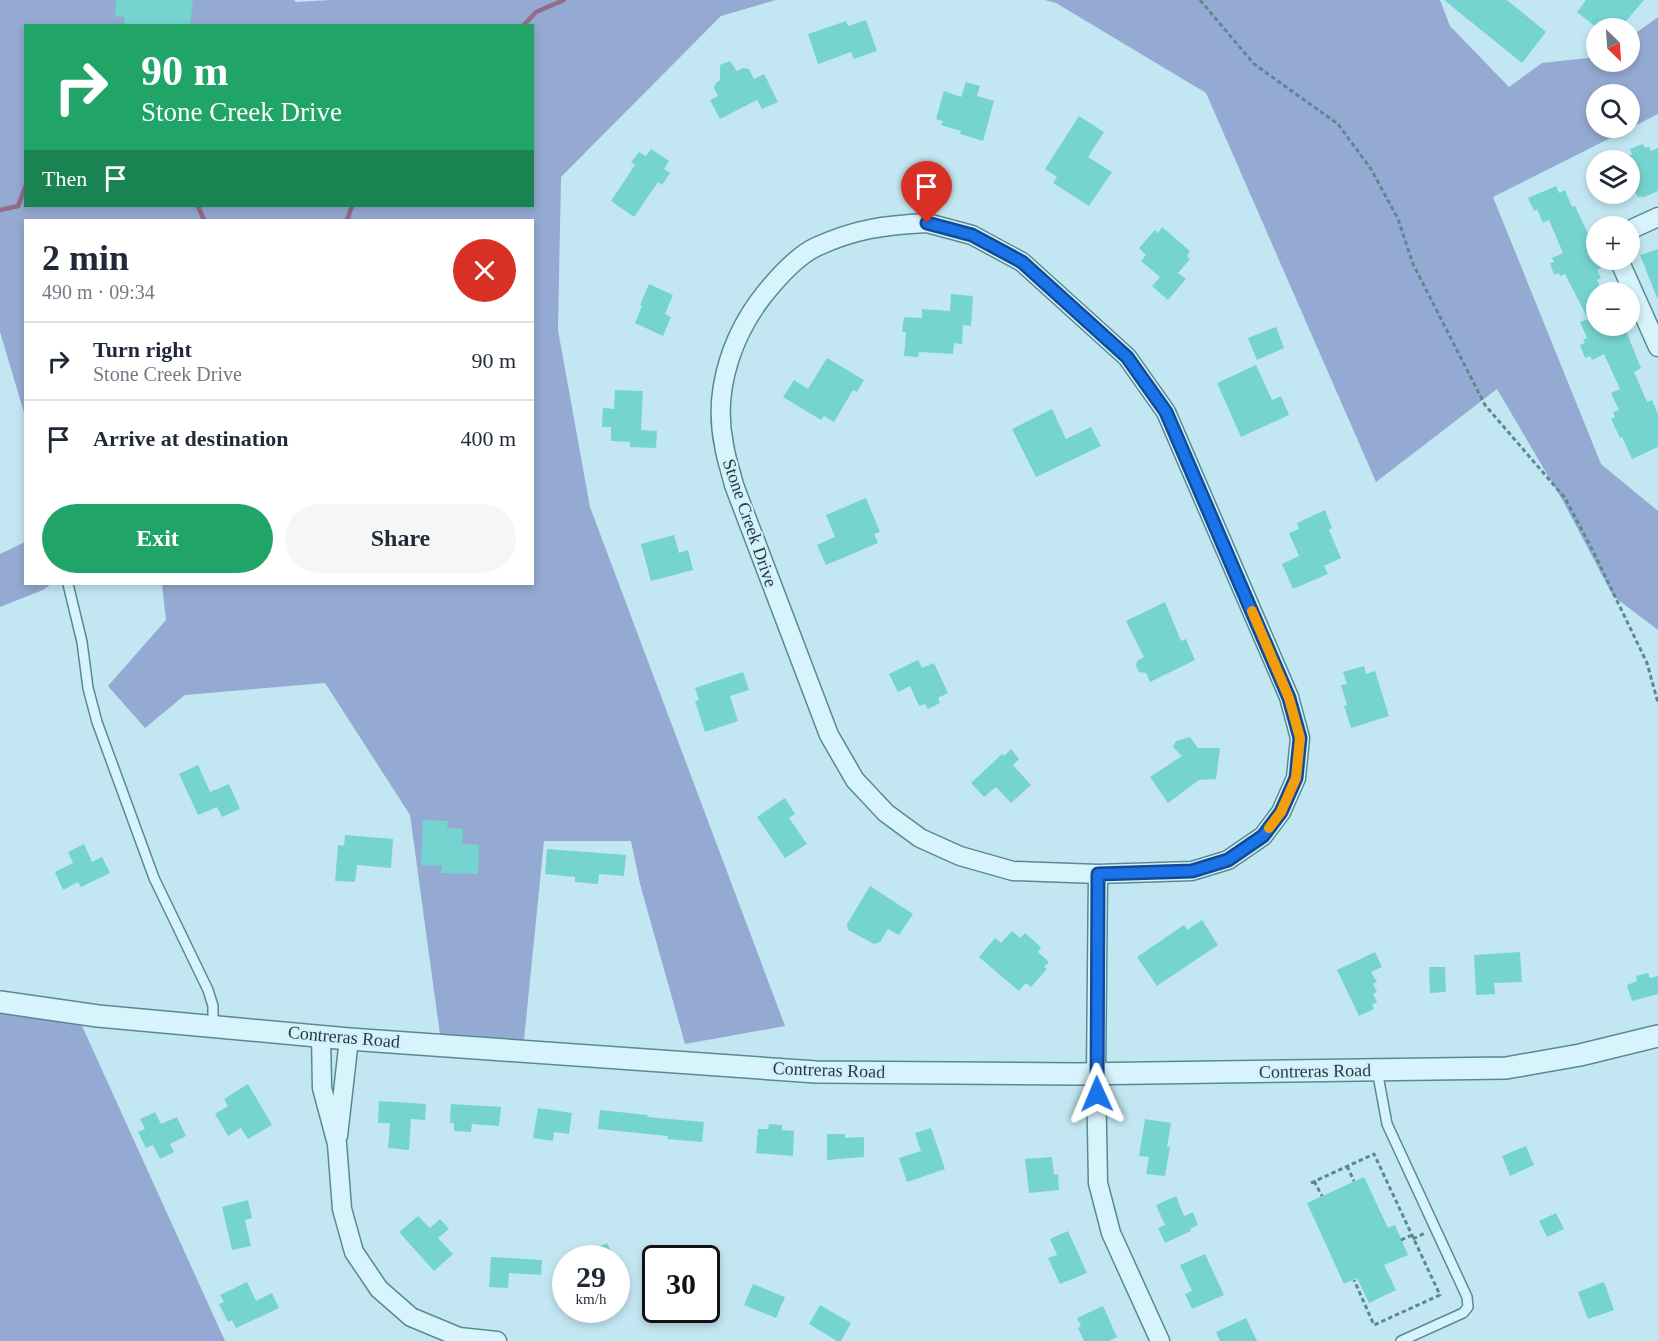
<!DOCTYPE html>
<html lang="en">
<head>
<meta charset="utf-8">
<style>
	body { margin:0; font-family:Georgia,serif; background:#f6f6f7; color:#1f2937; height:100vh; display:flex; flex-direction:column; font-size:22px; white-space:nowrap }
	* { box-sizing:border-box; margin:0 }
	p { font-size:20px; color:#747a83 }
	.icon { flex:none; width:33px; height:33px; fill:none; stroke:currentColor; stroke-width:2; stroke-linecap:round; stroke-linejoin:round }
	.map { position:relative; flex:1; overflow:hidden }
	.drawer { position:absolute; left:24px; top:219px; width:510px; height:366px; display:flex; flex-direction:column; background:#fff; border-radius:0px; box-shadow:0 3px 9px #0003 }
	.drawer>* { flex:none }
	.guide { position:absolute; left:24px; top:24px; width:510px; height:183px; border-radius:0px; box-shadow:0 3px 9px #0003; background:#21a467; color:#fff; overflow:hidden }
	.needle { width:39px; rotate:155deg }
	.controls { position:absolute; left:1586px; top:18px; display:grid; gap:12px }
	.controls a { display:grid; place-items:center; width:54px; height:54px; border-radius:50%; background:#fff; box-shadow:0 3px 9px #0003; font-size:30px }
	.speed { position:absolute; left:552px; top:1245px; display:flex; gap:12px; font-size:30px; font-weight:700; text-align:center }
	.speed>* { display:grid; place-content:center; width:78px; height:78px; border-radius:50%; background:#fff; box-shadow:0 3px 9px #0003; line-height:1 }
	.speed small { font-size:15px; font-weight:400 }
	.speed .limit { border:3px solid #111; border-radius:9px; background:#fff; color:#111 }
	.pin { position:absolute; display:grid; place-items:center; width:51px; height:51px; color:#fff; margin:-62px -26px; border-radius:50% 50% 50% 0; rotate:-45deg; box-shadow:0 0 6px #0007 }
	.pin .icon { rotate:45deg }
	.me { position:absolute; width:66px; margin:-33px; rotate:359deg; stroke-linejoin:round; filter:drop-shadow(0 0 4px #0008) }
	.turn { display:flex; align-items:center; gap:21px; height:126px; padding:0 18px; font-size:27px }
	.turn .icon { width:78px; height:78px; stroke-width:2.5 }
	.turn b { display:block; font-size:42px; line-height:51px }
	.then { display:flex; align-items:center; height:57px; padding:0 18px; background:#0003; gap:12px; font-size:22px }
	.round { display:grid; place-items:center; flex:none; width:63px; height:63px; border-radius:32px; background:#f6f6f7 }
	.overview { display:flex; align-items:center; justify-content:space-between; height:102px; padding:0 18px }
	h1 { font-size:36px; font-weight:700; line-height:45px }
	.button { display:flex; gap:12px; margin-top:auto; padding:12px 18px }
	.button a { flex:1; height:69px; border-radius:36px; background:#21a467; color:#fff; font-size:24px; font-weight:700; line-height:69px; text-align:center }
	.button a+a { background:#f6f6f7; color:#1f2937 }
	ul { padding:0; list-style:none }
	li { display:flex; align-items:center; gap:18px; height:78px; padding:0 18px; border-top:2px solid #e0e1e3 }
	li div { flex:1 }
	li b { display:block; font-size:22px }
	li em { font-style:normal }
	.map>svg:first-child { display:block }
	.green { fill:#95aad2; fill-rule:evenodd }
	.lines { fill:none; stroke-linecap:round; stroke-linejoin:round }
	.stream { stroke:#946b88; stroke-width:4.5 }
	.building { fill:#75d4d0 }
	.service-casing { stroke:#578b8f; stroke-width:12 }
	.minor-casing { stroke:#578b8f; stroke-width:21 }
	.tertiary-casing { stroke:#578b8f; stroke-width:24 }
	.path { stroke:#578b8f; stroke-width:3; stroke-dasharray:4.5 3; stroke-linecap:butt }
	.service { stroke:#d7f3fc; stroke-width:9 }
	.minor { stroke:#d7f3fc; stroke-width:18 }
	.tertiary { stroke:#d7f3fc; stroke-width:21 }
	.route-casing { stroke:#114b97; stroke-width:15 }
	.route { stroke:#1a73e8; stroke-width:10 }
	.slow { stroke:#f59e0b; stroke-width:10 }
	.labels { text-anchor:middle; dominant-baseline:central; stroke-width:4.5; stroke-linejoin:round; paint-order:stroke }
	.street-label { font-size:18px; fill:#1d3c3d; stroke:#d3eff9 }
</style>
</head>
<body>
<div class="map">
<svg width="1658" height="1341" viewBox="0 0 1658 1341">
	<rect width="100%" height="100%" fill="#c3e7f2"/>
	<!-- green -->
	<path class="green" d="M0 0H294L296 2 331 0H776L721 16 561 177 558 330 590 507 785 1026 685 1044 640 884 631 841H544L524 1040 440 1035 410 815 325 683 185 695 145 728 108 686 166 620 162 584H532V220H26L25 416 0 332ZM26 26H532V206H26Z
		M1045 0H1440L1450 26 1509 87 1542 63 1596 57V62H1629V38L1658 17V114L1493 197 1601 464 1658 511V630L1613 596 1564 503 1497 389 1376 482 1206 93 1056 3ZM1596 94H1629V128H1596Z
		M25 542 26 584H51L43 590 0 607V554Z
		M0 1008 78 1017 225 1341H0Z"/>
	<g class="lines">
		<!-- stream -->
		<path class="stream" d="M523 26 536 12 564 0
			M198 206 204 220
			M0 210 18 206 26 185
			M347 220 352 206"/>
	</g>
	<!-- building -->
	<path class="building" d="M116 0H193L190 26H124L125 17 115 16Z
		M1444 0H1507L1546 32 1522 63Z
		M1586 0H1644L1620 28H1597L1577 12Z
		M866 20 877 51 854 59 851 52 818 64 808 34 846 21 848 26Z
		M730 61 737 71 743 68 749 69 754 79 764 74 778 102 762 109 757 100 720 119 710 100 718 96 714 88 716 83 720 80V65Z
		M966 82 980 86 977 96 994 101 983 141 960 134 961 131 941 125 943 121 936 119 944 91 961 97Z
		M1079 116 1104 132 1088 157 1112 172 1089 206 1053 183 1057 177 1045 169Z
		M1643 144 1645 148 1649 147 1651 151 1658 148V191L1642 198V196L1638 197 1636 193 1629 196V156L1632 154 1630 149Z
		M651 149 669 161 664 169 670 173 662 185 658 182 634 217 611 201 635 165 631 162 639 152 646 156Z
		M1556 186 1559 193 1565 190 1572 207 1575 206 1596 251V260H1600L1601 263 1599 264 1601 268 1597 270 1601 278 1597 280 1602 291 1596 292V326H1624L1641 368 1634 372 1647 402 1652 400 1658 414V447L1632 459 1622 437 1620 438 1611 419 1615 417 1613 412 1619 410 1611 393 1620 389 1604 354 1592 360 1590 356 1585 358 1580 345 1585 343 1583 340 1587 338 1580 322 1588 319 1565 274 1560 276 1559 273 1554 275 1550 263 1554 262 1552 258 1563 253 1549 220 1543 223 1537 209 1534 211 1528 198Z
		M1162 227 1190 251 1187 256 1190 259 1178 273 1186 279 1168 300 1152 286 1160 277 1141 261 1146 255 1139 248 1155 230 1158 233Z
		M1658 249V300L1640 255Z
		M649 284 673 295 665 314 671 317 663 336 635 323 642 306 640 305Z
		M951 294 973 296 971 326 963 325 962 344 954 343 953 354 919 352 918 357 904 356 906 332H902L904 317 922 318V309L950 311Z
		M1276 327 1284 348 1257 360 1248 338Z
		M827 358 864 380 857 392 853 390 834 422 824 416 821 420 783 397 794 380 808 389Z
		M1256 365 1272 400 1281 396 1289 415 1241 437 1217 383Z
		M615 390 643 391 641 430 657 431 656 448 630 447V442L611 441V427H602L603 408 614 409Z
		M1052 409 1066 439 1091 427 1101 446 1036 477 1012 429Z
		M866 498 880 532 874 534 878 543 826 565 817 545 835 537 826 515Z
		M1325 510 1332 528 1329 530 1341 558 1324 566 1328 574 1293 589 1282 564 1299 556 1289 533 1299 529 1297 523Z
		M674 535 679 553 688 550 693 570 651 581 641 544Z
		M1165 602 1181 641 1186 639 1195 660 1150 682 1146 673 1139 672 1136 666 1137 661 1144 657 1126 621Z
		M918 660 922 668 934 663 948 693 938 698 940 703 928 709 925 704 919 706 910 686 898 692 889 674Z
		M1364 666 1366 674 1375 671 1389 716 1351 728 1344 706 1347 705 1341 685 1347 684 1343 672Z
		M743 672 749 690 730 696 738 721 705 732 695 701 699 700 695 688Z
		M1190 737 1198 748H1220L1216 779 1199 780 1168 803 1150 777 1182 756 1173 747 1176 741Z
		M1011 749 1019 759 1013 765 1031 785 1011 803 996 787 984 797 971 783 1002 754 1004 756Z
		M198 765 210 792 229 784 240 809 222 817 217 807 198 815 179 774Z
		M785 798 795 814 789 818 807 844 785 858 757 817Z
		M423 820 448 821 447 828 463 829 462 844 479 845 478 874 441 873 442 866 421 865Z
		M345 835 393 839 391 868 357 865 355 882 335 881 338 845 344 846Z
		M84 844 92 862 102 857 110 873 81 887 78 882 63 890 55 872 73 863 68 852Z
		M547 849 626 855 624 876 599 874 598 884 575 882V877L545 874Z
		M870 886 913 914 899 935 888 929 880 942 874 944 848 930 847 924Z
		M1202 920 1218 945 1157 986 1137 957 1184 925 1187 930Z
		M1012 931 1020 938 1025 933 1041 947 1038 952 1049 962 1044 967 1047 969 1031 987 1026 983 1019 991 979 957 995 938 1001 943Z
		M1375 952 1382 967 1371 972 1377 982 1373 984 1377 992 1373 994 1377 1002 1372 1005 1374 1009 1359 1016 1337 970Z
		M1520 952 1522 982 1494 983 1495 994 1476 995 1474 955Z
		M1429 967H1445L1446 992 1430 993Z
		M1648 973 1650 978 1658 976V994L1632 1001 1627 985 1637 981 1636 976Z
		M248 1084 272 1125 248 1139 241 1128 228 1136 215 1114 228 1106 224 1099Z
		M379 1101 426 1104 425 1120 411 1119 409 1150 388 1148 390 1123H378Z
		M451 1104 501 1107 499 1126 472 1124 471 1132 454 1131V1123H450Z
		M538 1108 572 1113 569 1134 554 1132 553 1141 533 1138Z
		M600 1110 648 1115 647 1117 704 1122 702 1142 667 1139 668 1136 598 1129Z
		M155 1112 161 1124 177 1117 186 1136 170 1144 174 1152 160 1159 153 1145 146 1148 138 1132 145 1129 140 1119Z
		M1145 1119 1171 1123 1167 1147H1170L1165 1176 1146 1174 1149 1157 1139 1156Z
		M769 1124 782 1125V1130L794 1131 793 1156 756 1153 758 1129H768Z
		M931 1128 945 1169 907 1182 899 1158 921 1151 915 1133Z
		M827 1134H845V1138L864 1137V1157L827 1160Z
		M1526 1146 1534 1165 1510 1176 1502 1156Z
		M1052 1157 1054 1175 1058 1174 1059 1190 1029 1193 1025 1159Z
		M1364 1177 1388 1228 1395 1225 1408 1255 1384 1265 1396 1290 1369 1303 1357 1278 1344 1284 1307 1203Z
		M1176 1196 1184 1216 1193 1212 1198 1225 1190 1229 1191 1231 1165 1243 1158 1228 1165 1225 1156 1205Z
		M248 1200 252 1218 245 1220 251 1246 232 1250 222 1207Z
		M1556 1213 1564 1229 1547 1237 1539 1221Z
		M418 1216 430 1228 440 1219 449 1229 438 1238 453 1254 434 1271 399 1232Z
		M1068 1231 1087 1273 1060 1284 1048 1258 1057 1255 1050 1239Z
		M607 1243 614 1258H572Z
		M1205 1254 1224 1295 1192 1309 1185 1294 1192 1291 1180 1265Z
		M491 1257 542 1260 541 1275 509 1273 508 1288 489 1287Z
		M247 1282 256 1301 272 1293 279 1308 236 1328 232 1320 228 1322 219 1304 224 1302 220 1295Z
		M1604 1282 1614 1310 1588 1319 1578 1292Z
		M753 1284 785 1297 776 1318 744 1305Z
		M820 1305 851 1323 841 1341H837L809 1324Z
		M1103 1306 1117 1337 1109 1341H1084L1078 1328 1081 1326 1077 1318Z
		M1246 1318 1257 1341H1220L1216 1332Z"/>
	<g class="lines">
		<defs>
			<path id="service" d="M68 584 82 642 88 688 97 722 154 878 208 990 213 1006V1025
				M1377 1070 1387 1124 1467 1297 1468 1307 1463 1313 1401 1341"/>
			<path id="minor" d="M927 223 972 235 1022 262 1127 357 1166 412 1289 697 1300 738 1296 778 1281 812 1263 836 1228 860 1192 871 1098 874 1013 871 960 856 920 838 886 813 855 780 829 735 734 485C731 472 726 459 724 445 712 388 734 328 772 285 784 271 799 255 816 247 855 229 885 225 927 223Z
				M1629 234 1634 228 1658 217
				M1619 260 1658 347
				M1098 874 1096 1074 1098 1183 1111 1233 1160 1341
				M321 1036 322 1088 337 1144 342 1209 354 1252 379 1289 411 1317 459 1337 497 1341
				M338 1136 349 1039"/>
			<path id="tertiary" d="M0 1002 98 1016 349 1039 816 1072 1078 1074 1506 1068 1580 1055 1658 1036"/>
		</defs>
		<!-- service casing -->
		<use href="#service" class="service-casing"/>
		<!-- minor casing -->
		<use href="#minor" class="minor-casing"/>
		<!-- tertiary casing -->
		<use href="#tertiary" class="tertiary-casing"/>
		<!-- path -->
		<path class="path" d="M1200 0 1254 64 1338 124 1371 169 1398 219 1413 264 1485 405 1565 498 1594 553 1647 663 1658 703
			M1347 1166 1354 1181
			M1314 1181 1322 1196
			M1311 1183 1374 1154 1440 1295 1374 1325 1354 1280
			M1413 1239 1425 1233
			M1401 1240 1412 1235"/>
		<!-- service -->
		<use href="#service" class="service"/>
		<!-- minor -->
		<use href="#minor" class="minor"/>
		<!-- tertiary -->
		<use href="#tertiary" class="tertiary"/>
	</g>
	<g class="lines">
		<defs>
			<path id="route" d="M927 223 972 235 1022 262 1127 357 1166 412 1289 698 1300 738 1296 778 1281 812 1263 836 1228 860 1192 871 1098 874 1097 1094"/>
		</defs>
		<!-- route casing -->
		<use href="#route" class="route-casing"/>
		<!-- route -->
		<use href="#route" class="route"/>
		<!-- slow -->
		<path class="slow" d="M1252 611 1289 698 1300 738 1296 778 1281 812 1269 828"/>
	</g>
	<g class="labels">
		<!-- street labels -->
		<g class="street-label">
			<text transform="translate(750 523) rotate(71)">Stone Creek Drive</text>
			<text transform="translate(344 1037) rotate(5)">Contreras Road</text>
			<text transform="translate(829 1070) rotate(2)">Contreras Road</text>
			<text transform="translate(1315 1071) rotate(-1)">Contreras Road</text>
		</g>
	</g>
</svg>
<div class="controls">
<a><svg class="needle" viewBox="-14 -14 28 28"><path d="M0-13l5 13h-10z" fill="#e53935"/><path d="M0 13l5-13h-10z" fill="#747a83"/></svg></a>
<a><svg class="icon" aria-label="search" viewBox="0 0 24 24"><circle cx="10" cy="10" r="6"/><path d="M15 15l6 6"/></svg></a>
<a><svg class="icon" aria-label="layers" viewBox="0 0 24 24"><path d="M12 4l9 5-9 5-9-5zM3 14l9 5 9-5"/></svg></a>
<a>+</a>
<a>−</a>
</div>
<div class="speed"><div>29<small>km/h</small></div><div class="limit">30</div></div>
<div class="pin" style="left:927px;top:223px;background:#d93025"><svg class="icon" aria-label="arrive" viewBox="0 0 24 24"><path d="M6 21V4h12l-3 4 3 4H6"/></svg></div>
<svg class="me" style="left:1097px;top:1094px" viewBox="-20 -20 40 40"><path d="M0-17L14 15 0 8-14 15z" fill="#1a73e8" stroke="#fff" stroke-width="4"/></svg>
<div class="guide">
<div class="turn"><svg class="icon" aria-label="right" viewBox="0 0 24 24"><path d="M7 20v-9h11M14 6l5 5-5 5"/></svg><div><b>90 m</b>Stone Creek Drive</div></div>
<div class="then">Then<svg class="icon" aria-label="arrive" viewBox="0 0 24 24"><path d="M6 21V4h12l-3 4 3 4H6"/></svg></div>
</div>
<section class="drawer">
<div class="overview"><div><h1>2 min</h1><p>490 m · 09:34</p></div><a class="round" style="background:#d93025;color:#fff"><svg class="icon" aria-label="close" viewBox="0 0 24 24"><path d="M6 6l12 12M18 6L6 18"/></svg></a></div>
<ul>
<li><svg class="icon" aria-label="right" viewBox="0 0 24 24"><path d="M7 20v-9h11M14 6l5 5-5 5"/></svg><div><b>Turn right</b><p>Stone Creek Drive</p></div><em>90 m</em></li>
<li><svg class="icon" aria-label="arrive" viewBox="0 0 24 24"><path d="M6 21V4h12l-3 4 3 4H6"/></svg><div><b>Arrive at destination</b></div><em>400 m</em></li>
</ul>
<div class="button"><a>Exit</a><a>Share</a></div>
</section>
</div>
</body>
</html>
